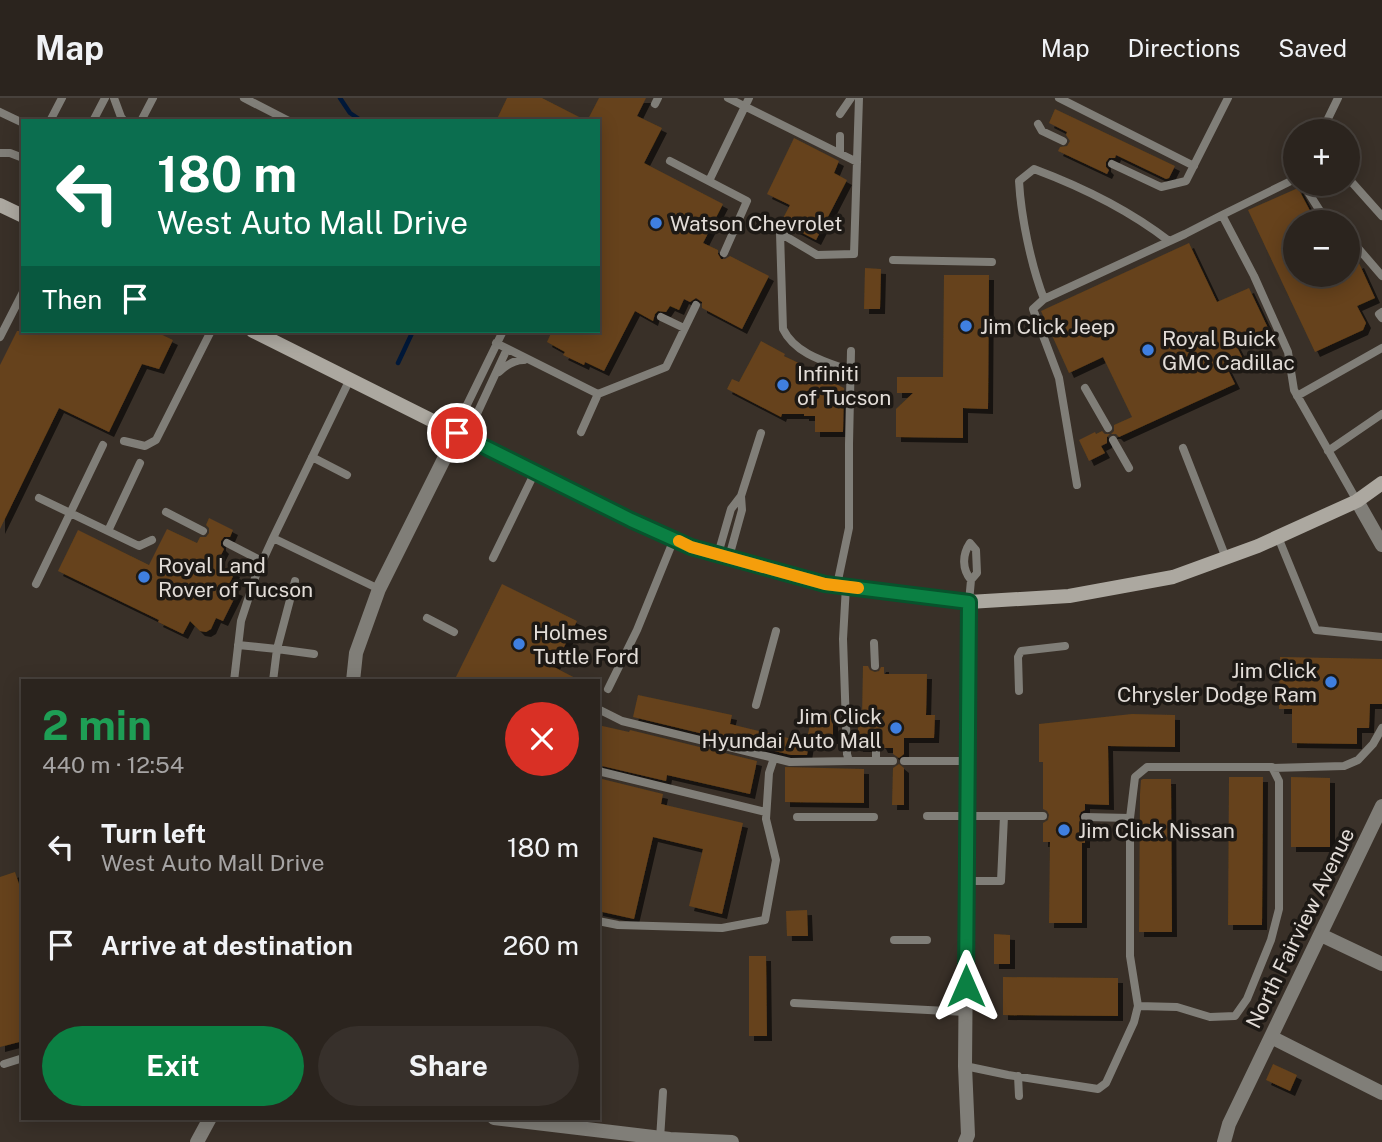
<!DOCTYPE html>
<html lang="en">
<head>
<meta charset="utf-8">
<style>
	body { margin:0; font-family:"Public Sans",sans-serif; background:#37302b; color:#f1f3f6; height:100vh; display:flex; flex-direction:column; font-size:26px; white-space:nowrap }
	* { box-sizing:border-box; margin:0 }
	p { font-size:23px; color:#a6a4a4 }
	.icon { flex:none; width:38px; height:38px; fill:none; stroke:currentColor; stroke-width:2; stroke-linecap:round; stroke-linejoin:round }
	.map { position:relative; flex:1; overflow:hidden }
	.details { position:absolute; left:21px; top:581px; width:579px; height:441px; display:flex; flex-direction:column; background:#2b241e; border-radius:0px; box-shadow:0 4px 18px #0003,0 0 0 2px #47413c }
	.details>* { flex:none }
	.hud { position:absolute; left:21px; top:21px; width:579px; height:214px; border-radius:0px; box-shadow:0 4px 18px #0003,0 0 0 2px #47413c; background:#0b6e4f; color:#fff; overflow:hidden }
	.controls { position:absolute; left:1283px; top:21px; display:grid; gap:14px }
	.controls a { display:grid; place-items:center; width:77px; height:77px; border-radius:50%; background:#2b241e; box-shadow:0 4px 18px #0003,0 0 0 2px #47413c; font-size:35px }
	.pin { position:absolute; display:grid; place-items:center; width:60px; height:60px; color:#fff; margin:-30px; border:4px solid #fff; border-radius:50%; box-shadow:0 2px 7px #0007 }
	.me { position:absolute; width:77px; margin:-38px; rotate:0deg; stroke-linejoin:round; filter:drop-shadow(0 0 5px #0008) }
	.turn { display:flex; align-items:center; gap:24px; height:147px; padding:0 21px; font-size:32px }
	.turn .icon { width:91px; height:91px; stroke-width:2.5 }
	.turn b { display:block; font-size:49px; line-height:60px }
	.then { display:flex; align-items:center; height:66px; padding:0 21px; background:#0003; gap:14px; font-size:26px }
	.round { display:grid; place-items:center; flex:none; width:74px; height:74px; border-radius:37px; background:#37302b }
	.head { display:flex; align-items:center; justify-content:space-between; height:119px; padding:0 21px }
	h1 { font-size:42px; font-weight:700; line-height:52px; color:#1e9e55 }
	.primary-button { display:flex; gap:14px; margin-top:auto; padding:14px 21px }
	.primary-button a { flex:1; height:80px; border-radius:42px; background:#0b8043; color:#fff; font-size:28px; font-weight:700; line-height:80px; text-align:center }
	.primary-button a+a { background:#37302b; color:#f1f3f6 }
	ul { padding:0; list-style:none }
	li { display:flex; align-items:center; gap:21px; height:98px; padding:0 21px }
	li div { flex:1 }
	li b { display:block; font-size:26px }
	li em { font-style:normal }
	header { display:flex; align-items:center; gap:42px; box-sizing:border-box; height:98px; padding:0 35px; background:#2b241e; border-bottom:2px solid #47413c }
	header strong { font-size:33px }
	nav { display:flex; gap:38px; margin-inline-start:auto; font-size:24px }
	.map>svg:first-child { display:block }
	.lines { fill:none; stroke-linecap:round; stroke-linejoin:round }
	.stream { stroke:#001839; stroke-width:4.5 }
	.building { fill:#66421a; filter:url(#shadow) }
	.lane { stroke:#807e78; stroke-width:8 }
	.street { stroke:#807e78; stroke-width:14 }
	.secondary { stroke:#aca8a0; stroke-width:14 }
	.route-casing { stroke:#07532c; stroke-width:18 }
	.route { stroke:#0b8043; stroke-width:12 }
	.slow { stroke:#f59e0b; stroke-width:12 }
	.shop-dot { fill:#3f7fe0; stroke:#1d1915; stroke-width:2.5 }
	.labels { text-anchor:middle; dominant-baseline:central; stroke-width:7; stroke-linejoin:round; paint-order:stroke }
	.poi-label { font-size:21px; fill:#e2dcd7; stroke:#1d1915; text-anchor:start }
	.street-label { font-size:21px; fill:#e2dcd7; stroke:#1d1915 }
</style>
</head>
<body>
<header>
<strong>Map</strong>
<nav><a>Map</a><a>Directions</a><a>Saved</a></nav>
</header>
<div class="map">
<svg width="1382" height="1044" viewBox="0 0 1382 1044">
	<defs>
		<filter id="shadow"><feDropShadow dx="5" dy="5" stdDeviation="0" flood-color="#0009"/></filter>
	</defs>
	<rect width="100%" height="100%" fill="#393028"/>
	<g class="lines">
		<!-- stream -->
		<path class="stream" d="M340 0 350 15 362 23
			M398 265 413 233"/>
	</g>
	<!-- building -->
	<path class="building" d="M507 0H542L587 23H496Z
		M599 0H646L637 18 662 30 644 65 723 106 703 145 718 152V156L721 161H725L730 158 769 178 742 231 702 210V204L696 200 690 204 684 201 679 212 670 208 666 214 658 213 655 216 653 223 635 213 604 273 585 264 584 267 563 257 565 254 547 244 552 233H598V23H587Z
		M1055 11 1175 68 1169 80 1166 81 1116 57 1115 60H1109L1106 64V69L1109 72 1107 76 1058 53 1060 49 1067 48 1070 43 1066 37 1067 34 1049 25Z
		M794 40 839 63 834 75 847 82 816 142 781 124 790 107 767 96Z
		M1298 90 1316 124H1295V177H1348V170L1359 165 1375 200 1357 208 1366 225 1363 232 1315 254 1248 112Z
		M1189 145 1217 204 1249 190 1268 230 1235 245 1243 261 1226 268 1235 286 1119 339 1116 336H1110L1107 339V345L1101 348 1105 355 1089 363 1079 342 1095 334 1096 336 1102 333 1105 336H1111L1114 333V327L1132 319 1103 259 1069 275 1041 213Z
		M865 170 881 171 880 211H864Z
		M944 177H989L988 311 963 310V340L896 339V311L913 295H897V279H943Z
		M17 233H154L173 242 159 271 142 266 109 334 59 310 0 431V267Z
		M761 243 785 256 784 258 803 267 802 269 844 290 843 334H815V318H804V316H782L781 319 727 291 732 281 739 284Z
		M209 420 233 432 230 439H224L221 443V448L224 451 217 465 235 474 228 489 238 493 223 523 216 520 211 531 206 534 200 533 190 523 183 536 158 524 159 522 58 473 78 432 149 467 167 431 197 445 200 439H206L209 435V430L206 427Z
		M502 486 577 523 554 569 581 583H454Z
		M1280 559 1382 561V606H1370L1369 630H1357V646L1292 645V611H1279Z
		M863 568H868L870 572 875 574 879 573 881 569H884V576H927L926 617H935L934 640H904V656L899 660 893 656V650H883L881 646 877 644 872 645 870 649H858V620H862Z
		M638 597 732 617 730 626 809 645 807 657H791L633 619Z
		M1132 616 1175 617V649L1108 648 1109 707 1085 706V712L1081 714 1079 718 1080 723 1085 726V745H1082V825H1049L1050 744H1043V725L1048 722 1049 717 1047 713 1043 711V664H1039V626Z
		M812 617H833V641H807Z
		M598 627 629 634 630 632 757 663 750 696 667 677 666 683 598 667Z
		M899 666 904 670V707H892L893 670Z
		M785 669 864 671V705L785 704Z
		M1229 679H1263L1262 827H1228Z
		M1291 679 1330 680V749H1291Z
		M598 680 663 696 661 706 743 725 722 816 689 808 703 751 653 739 634 821 598 813Z
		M1143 681H1171L1172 834H1139L1140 696 1141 682Z
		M15 774 20 789 23 788V943L0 949V779Z
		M807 812 808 838H787L786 813Z
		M994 836 1010 837V866H994Z
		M749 858H766L767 938H749Z
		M1003 879 1118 880V918L1003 917Z
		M1273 966 1297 977 1290 993 1266 982Z"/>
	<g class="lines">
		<!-- lane -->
		<path class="lane" d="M114 0 121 19 124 23
			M244 0 289 23
			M728 0 857 64
			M1059 0 1194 68
			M655 6 658 0
			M0 14 23 25
			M840 16 851 0
			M50 23 62 0
			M93 23 105 0
			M141 23 153 0
			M1038 26 1042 33 1063 43
			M1322 33 1338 0
			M840 38V55
			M0 55H10L23 60
			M670 63 747 103 724 155
			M1112 66 1161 89 1186 83 1228 0
			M1348 80 1382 118
			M709 83 749 0
			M1303 86 1327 124
			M1222 117 1295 81
			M1348 144 1352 143 1382 178
			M893 162 992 164
			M1044 201C1031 167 1021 119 1019 83L1034 71C1082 89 1129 112 1169 143
			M1382 214 1379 216 1382 220
			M661 219 684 230
			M0 239 23 194
			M496 245 598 296
			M851 273C826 264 795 256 783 231L780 135 817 157 854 156 859 0
			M499 274C506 267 514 262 524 262
			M350 281 273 440 379 491
			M1085 290 1108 330
			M1297 298 1382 250
			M457 334 475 320 507 251
			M581 334 598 296 666 269 696 207
			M457 335 463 315 503 233
			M1113 342 1129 370
			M124 343 145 348 156 342 211 233
			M1183 350 1226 460
			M1328 353 1382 316
			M312 359 347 377
			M1077 387 1059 280 1033 211 1044 201 1185 136 1222 117 1254 178 1288 254 1294 292 1357 403
			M741 398 761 335
			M39 400 139 448 152 442
			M166 414 203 433
			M108 433 140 365
			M1278 439 1316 532 1382 539
			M227 445 262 463
			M970 445 976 452 977 475 971 482C962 471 962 457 970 445Z
			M718 456 731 411 741 398 742 412 729 459
			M493 460 535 374
			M295 483 277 551 314 556
			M36 486 103 347
			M837 487 849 430V346L851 253
			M846 488 843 541 847 656 849 663H893
			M969 504 971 482
			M427 520 454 534
			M874 545 875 568
			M238 547 277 551 273 583
			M234 583 241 523 256 477 273 440
			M608 591 637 532 674 441
			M1019 593 1018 559 1021 553 1065 548
			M756 607 776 533
			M598 615 600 612 622 623 790 664 849 663
			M876 650V663
			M904 663H968
			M1272 670 1344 668 1358 662 1373 646 1382 630
			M598 673 766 714
			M927 718H1043
			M797 719H874
			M1085 719 1130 720
			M967 783H1001L1004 718
			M598 823 618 827 722 830 765 822 776 762 766 721 769 675 774 660
			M894 842H927
			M794 905 966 914
			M4 966 23 960
			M965 968 1008 977 1098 991 1106 985 1134 924 1138 908 1130 858V720L1135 679 1147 669H1272L1279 683V811L1271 842 1247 901 1235 918 1210 919 1177 909 1138 908
			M1018 978 1019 998
			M660 1041 663 994"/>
		<!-- street -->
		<path class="street" d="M1357 403 1382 447
			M353 583 356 555 379 491 457 335
			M1321 837 1382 866
			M1271 939 1382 995
			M494 1020 670 1041 732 1044
			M197 1044 210 1020
			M965 1044 968 1037 965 968 969 504
			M1224 1044 1229 1026 1382 708"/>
		<!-- secondary -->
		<path class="secondary" d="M0 107 23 118
			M253 233 631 422 691 449 826 486 969 504 1069 498 1173 479 1258 448 1357 403 1382 385"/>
	</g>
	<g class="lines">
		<defs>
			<path id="route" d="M457 335 631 422 691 449 825 486 969 504 966 888"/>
		</defs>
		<!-- route casing -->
		<use href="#route" class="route-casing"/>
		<!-- route -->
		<use href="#route" class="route"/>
		<!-- slow -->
		<path class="slow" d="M679 443 691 449 825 486 858 490"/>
	</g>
	<!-- markers -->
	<g class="shop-dot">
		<circle cx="656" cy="125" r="7"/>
		<circle cx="966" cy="228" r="7"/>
		<circle cx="1148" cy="252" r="7"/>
		<circle cx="783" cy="287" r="7"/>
		<circle cx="144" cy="479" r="7"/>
		<circle cx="519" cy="546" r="7"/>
		<circle cx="1331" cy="584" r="7"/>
		<circle cx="896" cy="630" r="7"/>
		<circle cx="1064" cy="732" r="7"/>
	</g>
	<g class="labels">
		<!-- poi labels -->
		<g class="poi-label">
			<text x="670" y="125">Watson Chevrolet</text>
			<text x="980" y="228">Jim Click Jeep</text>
			<text x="1162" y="240">Royal Buick<tspan x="1162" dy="24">GMC Cadillac</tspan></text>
			<text x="797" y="275">Infiniti<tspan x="797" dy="24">of Tucson</tspan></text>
			<text x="158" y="467">Royal Land<tspan x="158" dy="24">Rover of Tucson</tspan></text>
			<text x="533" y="534">Holmes<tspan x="533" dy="24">Tuttle Ford</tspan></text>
			<text x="1317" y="572" text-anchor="end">Jim Click<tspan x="1317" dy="24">Chrysler Dodge Ram</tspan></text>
			<text x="882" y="618" text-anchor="end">Jim Click<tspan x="882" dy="24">Hyundai Auto Mall</tspan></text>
			<text x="1078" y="732">Jim Click Nissan</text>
		</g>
		<!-- street labels -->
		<g class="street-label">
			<text transform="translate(1300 830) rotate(-64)">North Fairview Avenue</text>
		</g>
	</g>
</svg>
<div class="controls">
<a>+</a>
<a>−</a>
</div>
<div class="pin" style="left:457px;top:335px;background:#d93025"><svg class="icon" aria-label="arrive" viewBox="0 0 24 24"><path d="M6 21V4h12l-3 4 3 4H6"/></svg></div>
<svg class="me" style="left:966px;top:888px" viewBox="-20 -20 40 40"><path d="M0-17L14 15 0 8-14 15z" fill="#0b8043" stroke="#fff" stroke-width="4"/></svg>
<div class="hud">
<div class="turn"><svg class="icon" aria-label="left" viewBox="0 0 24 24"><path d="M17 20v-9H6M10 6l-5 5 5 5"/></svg><div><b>180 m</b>West Auto Mall Drive</div></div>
<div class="then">Then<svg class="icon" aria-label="arrive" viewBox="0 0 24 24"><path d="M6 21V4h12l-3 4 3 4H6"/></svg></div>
</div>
<section class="details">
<div class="head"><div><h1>2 min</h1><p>440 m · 12:54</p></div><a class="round" style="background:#d93025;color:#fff"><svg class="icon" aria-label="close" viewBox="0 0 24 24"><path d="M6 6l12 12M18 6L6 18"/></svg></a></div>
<ul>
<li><svg class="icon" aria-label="left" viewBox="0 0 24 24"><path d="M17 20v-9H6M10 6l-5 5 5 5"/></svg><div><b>Turn left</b><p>West Auto Mall Drive</p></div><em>180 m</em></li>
<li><svg class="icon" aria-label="arrive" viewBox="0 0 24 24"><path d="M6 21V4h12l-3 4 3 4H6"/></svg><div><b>Arrive at destination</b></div><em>260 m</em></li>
</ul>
<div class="primary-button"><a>Exit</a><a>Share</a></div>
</section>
</div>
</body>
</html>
